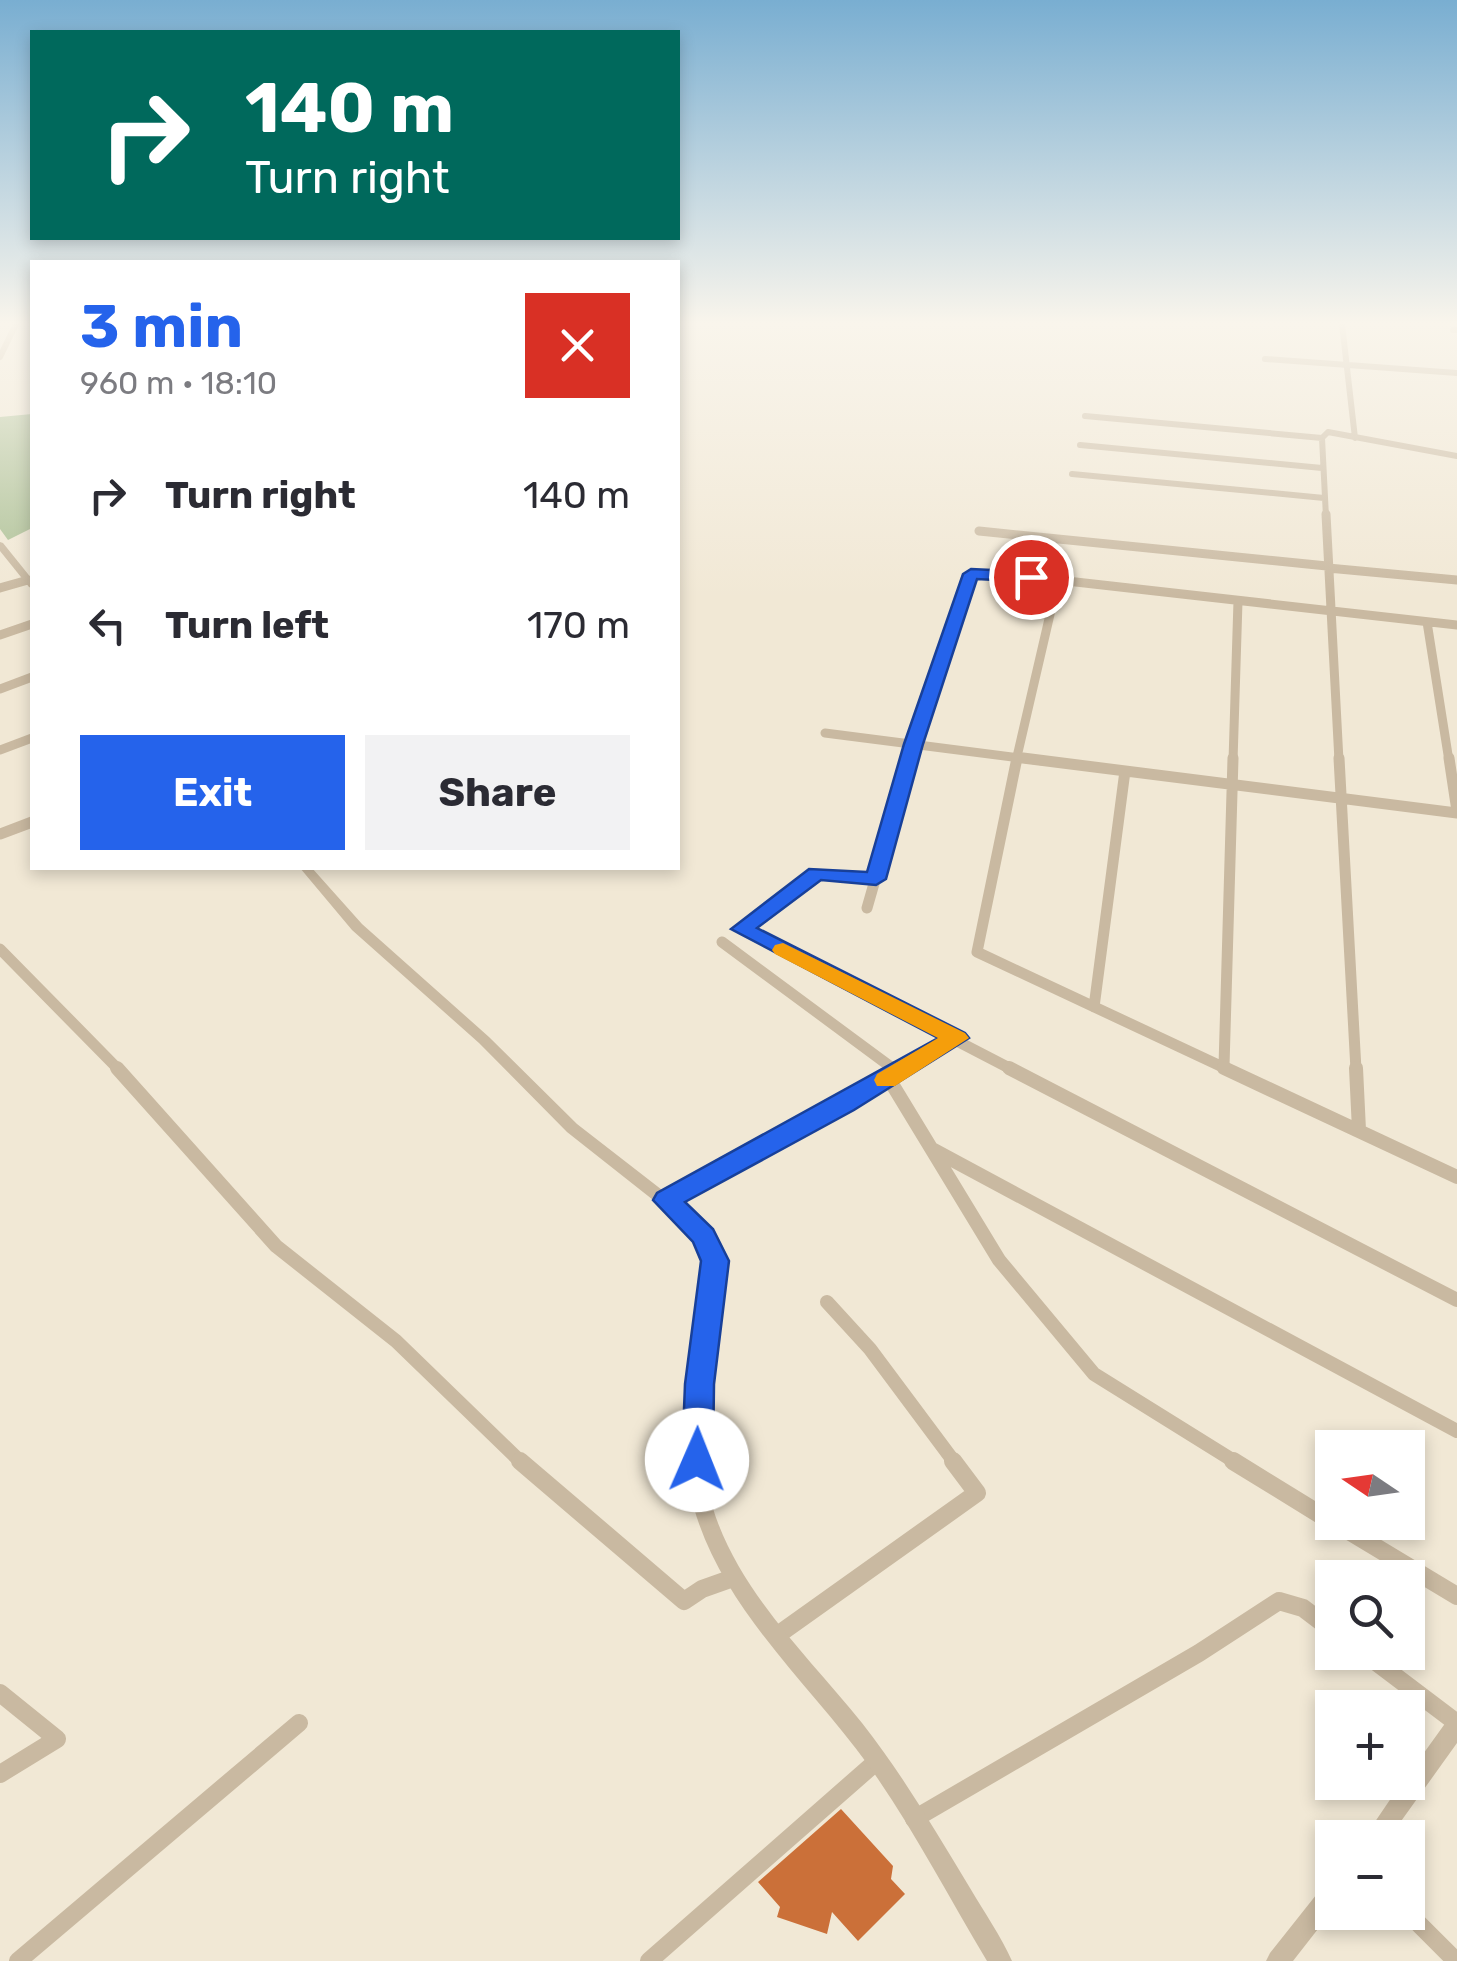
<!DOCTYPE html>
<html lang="en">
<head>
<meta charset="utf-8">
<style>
	body { margin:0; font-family:Rubik,sans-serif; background:#f2f2f3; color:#2b2b33; height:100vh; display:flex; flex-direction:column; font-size:38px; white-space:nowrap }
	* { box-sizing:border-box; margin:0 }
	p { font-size:32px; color:#7c7c81 }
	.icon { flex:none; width:55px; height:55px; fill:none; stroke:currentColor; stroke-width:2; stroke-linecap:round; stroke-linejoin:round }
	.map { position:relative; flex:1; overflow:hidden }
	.side { position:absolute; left:30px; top:260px; width:650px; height:610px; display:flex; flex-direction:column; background:#fff; border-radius:0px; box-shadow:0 5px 15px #0003 }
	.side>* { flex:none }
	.banner { position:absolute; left:30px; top:30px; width:650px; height:210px; border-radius:0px; box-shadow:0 5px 15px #0003; background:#00695c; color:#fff; overflow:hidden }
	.needle { width:65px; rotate:283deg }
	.buttons { position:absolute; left:1315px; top:1430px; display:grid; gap:20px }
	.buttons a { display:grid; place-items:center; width:110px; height:110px; border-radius:0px; background:#fff; box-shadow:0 5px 15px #0003; font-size:50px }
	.pin { position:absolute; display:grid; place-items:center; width:85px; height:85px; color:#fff; margin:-42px; border:5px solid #fff; border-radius:50%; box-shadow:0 2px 10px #0007 }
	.me { position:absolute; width:110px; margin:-55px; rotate:1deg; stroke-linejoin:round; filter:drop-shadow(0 0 8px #0008) }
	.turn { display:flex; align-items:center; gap:35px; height:210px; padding:0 50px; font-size:45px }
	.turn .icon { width:130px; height:130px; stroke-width:2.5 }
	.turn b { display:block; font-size:70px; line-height:85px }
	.round { display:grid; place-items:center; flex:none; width:105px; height:105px; border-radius:0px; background:#f2f2f3 }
	.overview { display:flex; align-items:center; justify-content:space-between; height:170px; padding:0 50px }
	h1 { font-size:60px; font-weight:700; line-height:75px; color:#2563eb }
	.primary-button { display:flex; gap:20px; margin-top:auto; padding:20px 50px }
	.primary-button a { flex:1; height:115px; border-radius:0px; background:#2563eb; color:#fff; font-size:40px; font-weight:700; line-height:115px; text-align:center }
	.primary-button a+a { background:#f2f2f3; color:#2b2b33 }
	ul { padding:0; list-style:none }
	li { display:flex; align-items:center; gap:30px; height:130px; padding:0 50px }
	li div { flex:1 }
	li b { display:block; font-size:38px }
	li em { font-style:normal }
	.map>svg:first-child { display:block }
	.green { fill:#acc095 }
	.building { fill:#cb7039 }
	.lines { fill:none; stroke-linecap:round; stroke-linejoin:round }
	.minor-far4 { stroke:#c9b9a1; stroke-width:6 }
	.minor-far3 { stroke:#c9b9a1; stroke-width:9 }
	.minor-far2 { stroke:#c9b9a1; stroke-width:11 }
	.minor-far1 { stroke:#c9b9a1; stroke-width:14 }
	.minor { stroke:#c9b9a1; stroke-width:18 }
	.tertiary { fill:#c9b9a1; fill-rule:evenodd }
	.route { fill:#2563eb; stroke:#184099; stroke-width:2.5 }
	.slow { fill:#f59e0b }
</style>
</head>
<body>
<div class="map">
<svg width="1457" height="1961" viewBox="0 0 1457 1961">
	<rect width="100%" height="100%" fill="#f1e8d5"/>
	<!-- green -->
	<path class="green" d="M32 414V528L8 540 0 529V417Z"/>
	<!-- building -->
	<path class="building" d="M841 1809 893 1866 891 1879 905 1894 858 1941 832 1912 827 1934 777 1917 780 1907 758 1882Z"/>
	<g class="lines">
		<!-- minor-far4 -->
		<path class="minor-far4" d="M1342 324 1355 438
			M1453 330H1457
			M0 357 16 324
			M1265 359 1457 373
			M1085 416 1322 438
			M1080 445 1322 468
			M1072 474 1324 498
			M1326 517 1322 438 1328 432 1457 456"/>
		<!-- minor-far3 -->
		<path class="minor-far3" d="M1326 514 1339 761
			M979 531 1327 566
			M1328 568 1457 580
			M0 588 28 580
			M1427 622 1449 761
			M0 635 32 624
			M0 689 32 677
			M825 733 1043 761
			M0 750 32 738
			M909 761 971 574 1058 580
			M1016 761 1058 580 1457 625
			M1233 761 1238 601"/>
		<!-- minor-far2 -->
		<path class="minor-far2" d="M1017 758 977 952 1229 1070
			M1023 758 1457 813
			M1339 758 1356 1070
			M1449 758 1457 811
			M0 834 32 822
			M876 879 816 874 741 929 1013 1070
			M867 908 910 758
			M722 942 895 1070
			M0 949 119 1070
			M1094 1007 1125 771
			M1224 1066 1233 758
			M902 1070 957 1038"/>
		<!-- minor-far1 -->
		<path class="minor-far1" d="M117 1068 276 1246 396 1341 522 1463
			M892 1068 899 1073
			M1009 1068 1457 1300
			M1224 1068 1457 1177
			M1356 1068 1359 1130
			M889 1079 999 1260 1094 1374 1237 1463
			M932 1149 1457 1431
			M666 1200 907 1068
			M827 1302 870 1349 955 1463"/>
		<!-- minor -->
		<path class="minor" d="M520 1461 684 1601 702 1589 733 1578
			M1233 1461 1332 1522
			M1334 1522 1457 1596
			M779 1634 977 1493 953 1461
			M1363 1652 1457 1723
			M0 1693 57 1739 0 1774
			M914 1819 1199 1653 1279 1601 1303 1608 1332 1630
			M1407 1912 1456 1961
			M18 1961 299 1723
			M649 1961 877 1761"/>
		<!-- tertiary -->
		<path class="tertiary" d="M0 542 3 543 32 579V588L29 587 0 551Z
			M300 868H312L362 924 489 1037 577 1124 693 1214 712 1236 723 1261 724 1278C713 1346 693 1420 708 1490 729 1583 804 1651 862 1723 903 1775 936 1832 970 1888 984 1912 1001 1936 1012 1961H987C948 1896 913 1828 869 1766 805 1678 712 1600 689 1488 675 1419 695 1346 708 1278 706 1254 698 1240 681 1222L567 1132 479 1043 352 930Z
			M1457 1715V1743L1389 1838H1364L1402 1782H1408V1775L1449 1718Z
			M1332 1882V1911L1293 1961H1266L1270 1953 1324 1885Z"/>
	</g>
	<!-- sky -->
	<linearGradient id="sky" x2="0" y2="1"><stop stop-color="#79aed1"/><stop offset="0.54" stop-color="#f9f5ec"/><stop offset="1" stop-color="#f9f5ec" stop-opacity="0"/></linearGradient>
	<rect width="1457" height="598" fill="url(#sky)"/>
	<!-- route -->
	<path class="route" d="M971 569 1031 572 1039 577 1031 582 977 579 923 744 886 879 876 885 821 880 757 928 965 1033 969 1038 854 1110 685 1202 713 1229 729 1261 714 1384 713 1460 708 1469 697 1473 686 1469 682 1460 685 1384 701 1261 693 1242 653 1200 657 1193 938 1038 731 929 809 869 867 872 904 744 963 574Z"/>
	<!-- slow -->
	<path class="slow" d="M783 943 965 1033 969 1038 895 1086H877L874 1080 877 1074 938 1038 775 954 772 950 775 945Z"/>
</svg>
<div class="buttons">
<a><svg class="needle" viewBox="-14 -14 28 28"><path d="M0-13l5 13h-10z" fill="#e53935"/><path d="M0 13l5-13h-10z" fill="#7c7c81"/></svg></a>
<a><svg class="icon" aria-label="search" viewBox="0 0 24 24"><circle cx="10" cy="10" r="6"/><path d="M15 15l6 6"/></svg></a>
<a>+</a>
<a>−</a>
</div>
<div class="pin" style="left:1031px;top:577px;background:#d93025"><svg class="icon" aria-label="arrive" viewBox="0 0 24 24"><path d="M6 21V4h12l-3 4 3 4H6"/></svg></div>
<svg class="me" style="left:697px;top:1460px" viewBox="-20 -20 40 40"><circle r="19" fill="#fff"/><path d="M0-13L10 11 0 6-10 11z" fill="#2563eb"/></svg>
<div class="banner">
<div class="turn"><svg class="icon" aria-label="right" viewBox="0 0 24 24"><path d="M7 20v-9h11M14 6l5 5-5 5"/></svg><div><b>140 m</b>Turn right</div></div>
</div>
<section class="side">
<div class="overview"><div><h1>3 min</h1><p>960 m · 18:10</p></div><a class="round" style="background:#d93025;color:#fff"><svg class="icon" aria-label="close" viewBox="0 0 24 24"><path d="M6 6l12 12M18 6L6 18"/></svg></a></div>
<ul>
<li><svg class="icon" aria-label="right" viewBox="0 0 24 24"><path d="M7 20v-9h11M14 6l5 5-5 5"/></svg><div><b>Turn right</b></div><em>140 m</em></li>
<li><svg class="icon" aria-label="left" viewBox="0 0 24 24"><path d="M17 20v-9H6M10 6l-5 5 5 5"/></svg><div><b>Turn left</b></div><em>170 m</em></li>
</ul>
<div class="primary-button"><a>Exit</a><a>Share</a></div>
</section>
</div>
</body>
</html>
